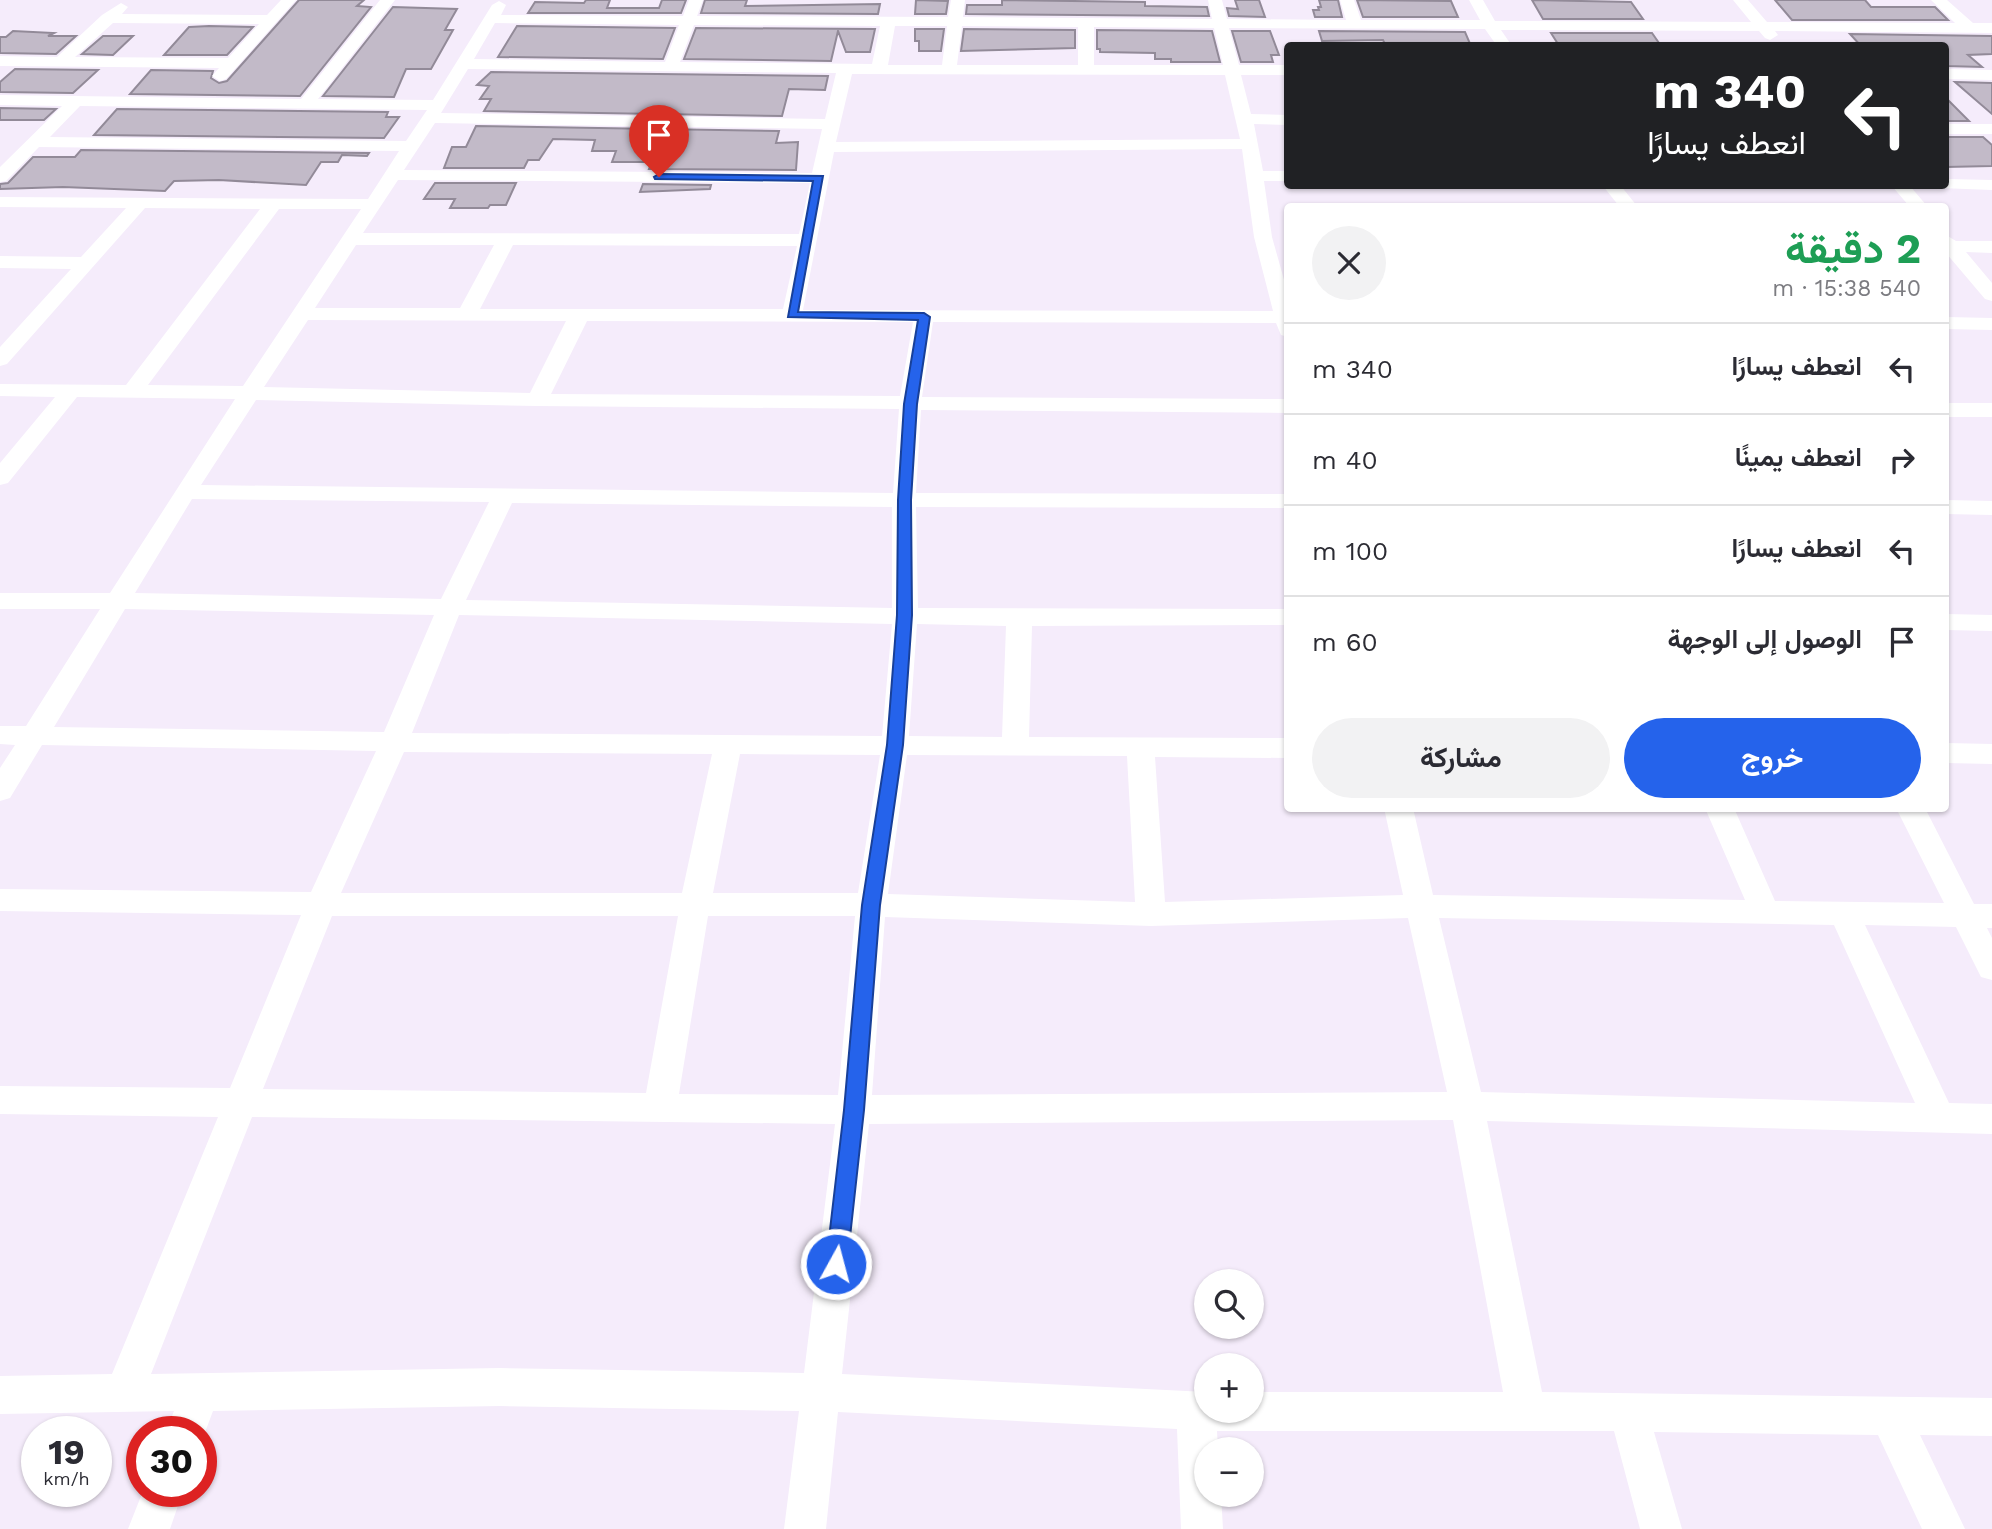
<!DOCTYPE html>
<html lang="ar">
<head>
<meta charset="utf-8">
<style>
	body { margin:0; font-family:"Work Sans",Vazirmatn,sans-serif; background:#f2f2f3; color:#2b2b33; direction:rtl; height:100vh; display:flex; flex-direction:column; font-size:26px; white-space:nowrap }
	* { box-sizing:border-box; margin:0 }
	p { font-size:23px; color:#7c7c81 }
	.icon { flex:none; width:38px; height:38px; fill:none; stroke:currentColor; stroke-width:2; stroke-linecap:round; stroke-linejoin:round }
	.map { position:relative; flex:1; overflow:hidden; direction:ltr }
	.sheet { position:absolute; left:1284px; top:203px; width:665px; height:609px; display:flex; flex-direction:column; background:#fff; border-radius:7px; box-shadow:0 2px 5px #0004; direction:rtl }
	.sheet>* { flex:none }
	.top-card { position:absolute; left:1284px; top:42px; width:665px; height:147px; border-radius:7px; box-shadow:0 2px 5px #0004; direction:rtl; background:#202124; color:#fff; overflow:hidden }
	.controls { position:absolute; left:1194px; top:1269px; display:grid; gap:14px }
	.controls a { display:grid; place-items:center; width:70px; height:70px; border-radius:50%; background:#fff; box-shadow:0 2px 5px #0004; font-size:35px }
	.speed { position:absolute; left:21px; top:1416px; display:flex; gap:14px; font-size:35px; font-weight:700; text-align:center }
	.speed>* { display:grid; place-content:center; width:91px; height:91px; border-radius:50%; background:#fff; box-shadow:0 2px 5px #0004; line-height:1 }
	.speed small { font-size:18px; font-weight:400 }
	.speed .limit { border:10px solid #d22; background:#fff; color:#111 }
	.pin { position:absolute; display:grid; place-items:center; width:60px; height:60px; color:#fff; margin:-72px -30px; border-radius:50% 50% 50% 0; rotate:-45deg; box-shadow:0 0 7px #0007 }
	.pin .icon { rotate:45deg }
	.me { position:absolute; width:77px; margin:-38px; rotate:7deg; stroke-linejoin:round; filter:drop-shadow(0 0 5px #0008) }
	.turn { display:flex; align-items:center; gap:24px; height:147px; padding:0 28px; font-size:32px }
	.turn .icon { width:91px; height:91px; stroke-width:2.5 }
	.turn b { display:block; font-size:49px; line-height:60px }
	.round { display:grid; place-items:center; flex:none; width:74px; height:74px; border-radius:37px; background:#f2f2f3 }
	.summary { display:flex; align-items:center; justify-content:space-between; height:119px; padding:0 28px }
	h1 { font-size:42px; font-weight:700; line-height:52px; color:#1e9e55 }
	.primary-button { display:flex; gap:14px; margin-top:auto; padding:14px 28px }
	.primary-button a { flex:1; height:80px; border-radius:42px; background:#2563eb; color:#fff; font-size:28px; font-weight:700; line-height:80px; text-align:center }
	.primary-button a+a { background:#f2f2f3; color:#2b2b33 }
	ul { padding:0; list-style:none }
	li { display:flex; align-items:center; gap:21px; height:91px; padding:0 28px; border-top:2px solid #e1e1e2 }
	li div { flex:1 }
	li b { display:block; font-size:26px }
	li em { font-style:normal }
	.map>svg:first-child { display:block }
	.building { fill:#c2bac8; stroke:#928a98; stroke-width:2 }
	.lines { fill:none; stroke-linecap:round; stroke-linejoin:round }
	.minor { fill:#fff; fill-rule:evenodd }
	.route { fill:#2563eb; stroke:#184099; stroke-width:2 }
</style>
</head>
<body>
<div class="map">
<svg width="1992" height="1529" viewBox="0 0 1992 1529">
	<rect width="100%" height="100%" fill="#f5ecfb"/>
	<!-- building -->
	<path class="building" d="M299 0H364L357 6 371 7 300 96 130 94 151 70 213 71 211 78 219 83 227 81Z
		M586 0H610L607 8H659L662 0H686L681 13H528L535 2 584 3Z
		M705 0H747L745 6 880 4 878 14 701 13Z
		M916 0 948 1 946 14H915Z
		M1002 0 1145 2V6L1207 7 1209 16 966 14 967 5H1002Z
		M1235 0H1259L1265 17 1229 16 1227 8 1238 9Z
		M1319 0H1338L1342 17H1315L1313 10H1319L1318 7H1321Z
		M1357 0 1451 1 1458 17H1363Z
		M1532 0 1631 2 1643 19H1543Z
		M1775 0H1865L1871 7H1935L1948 20H1792Z
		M393 7 457 9 445 30H453L431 69H406L394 97 323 96Z
		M517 26 675 28 663 59 498 57Z
		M189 27 209 26 253 27 227 55H164Z
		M696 28 875 29 870 52H846L838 31 831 61 684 59Z
		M915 29H944L941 51H919V41H915Z
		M964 29 1075 30V48L961 51Z
		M1097 30 1212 31 1220 62H1171V59H1155V53L1100 52V49H1097Z
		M13 31 54 33 48 36H76L56 54 0 53V37H6Z
		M1232 31H1270L1279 55H1271L1273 62H1241Z
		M1319 31 1465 32 1471 46H1386L1383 40 1322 41Z
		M1551 33H1652L1661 46 1558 44Z
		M1850 34 1992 36V54L1968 55 1982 67 1946 66V46H1861Z
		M103 36H133L113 55 82 54Z
		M15 69 98 70 73 93 0 92V82Z
		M491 72 828 76 825 90 789 89 782 116 484 111 491 99H480L489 86 477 85Z
		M1955 82 1992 83V114Z
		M1946 98 1969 121H1946Z
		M0 108 56 109 44 120H0Z
		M117 109 388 112 386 117H399L384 138 94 135Z
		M476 126 779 131 776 143 798 142 796 170 649 169 652 162H612L616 151H592L595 140 553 139 539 160H528L524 168H444L452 147H466Z
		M1946 137H1983L1992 145V166L1946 167Z
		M81 150 369 153 367 156 342 155 338 162H321L306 185 219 180 174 181 165 191 63 187 0 189V184L8 183 33 157H75Z
		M435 183H516L506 205H490L488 208H450L455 199H424Z
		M643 184 711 185 710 189 640 192Z"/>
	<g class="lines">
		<!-- minor -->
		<path class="minor" d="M281 0H296L226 79 220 81 212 76 219 68 0 66V56L57 57 102 15 121 3 128 7 122 14 267 15ZM113 23 259 24 228 58 75 57Z
			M380 0H395L318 99 433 100 492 5 499 1 506 5 501 15 683 16 689 0H703L697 16 948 17 951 0H965L963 17 1212 19 1208 0H1222L1227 19 1346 20 1340 0H1354L1361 20H1480L1469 0H1483L1495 21 1751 22 1733 0H1748L1767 22 1955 23 1931 0H1947L1973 23H1992V33L1775 31 1778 35 1770 40 1765 38 1759 31 1501 30 1512 46H1497L1485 29 1229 28 1239 65H1288V75H1241L1251 114 1288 115V125L1254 124 1263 171H1288V181H1264L1272 237 1288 294V337L1281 335 1276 323 933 322 922 397 1288 399V413L921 410 916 493 1288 494V508L916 507 918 608 1288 609V625L1032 626 1029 737 1288 738V758L1155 757 1165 902 1403 895 1384 808H1413L1433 895 1745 900 1705 808H1734L1775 901 1944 903 1896 808H1925L1974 904H1992V928H1987L1992 938V980L1981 977 1956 927 1865 925 1949 1103 1992 1104V1134L1487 1121 1542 1392 1992 1398V1436L1920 1435 1965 1529H1922L1878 1435 1654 1432 1682 1529H1640L1614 1431H1217L1218 1449H1206V1494H1221L1223 1529H1181L1177 1429 838 1412 826 1529H784L799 1411 500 1406 213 1411 201 1443V1432H166L174 1411 0 1414V1376L112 1374 218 1117 0 1114V1086L230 1088 301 915 0 911V889L311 892 376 751 42 745 10 798 0 801V768L15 745 0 744V726H26L100 609H0V593H110L235 399 77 397 8 483 0 485V463L55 397 0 396V384L126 385 260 209 145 208 7 364 0 366V347L71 269 0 268V256L81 257 126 208 0 207V197L368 199 399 151 39 147 6 181 0 182V167L62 106 0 105V95L301 99ZM495 23 679 25 665 62 474 59ZM694 25 880 26 872 64 680 62ZM895 26H947L942 65H888ZM962 26 1078 27V65H957ZM1094 27 1214 28 1223 65H1094ZM468 69 836 73 825 119 441 113ZM852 74 1225 75 1240 139 836 142ZM80 106 427 110 406 141 50 137ZM435 123 822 129 812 173 404 170ZM1242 149 1254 237 1273 311 803 310 834 152ZM398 180 810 183 799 234 363 233ZM279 209H361L243 386 148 385ZM356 245H494L460 308H315ZM513 245 797 246 783 309H480ZM308 320 566 321 530 393 264 387ZM587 321 913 322 900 396 551 394ZM256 400 537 406 899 409 893 493 201 485ZM192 499 489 502 441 599 135 593ZM512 503 892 507V608L466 600ZM125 609 434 615 384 732 54 727ZM459 615 892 624 882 736 412 733ZM917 624 1006 626 1002 737 909 736ZM404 752 712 754 682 893H341ZM740 754 880 755 858 893H713ZM907 755 1127 756 1135 902 888 894ZM332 916H678L646 1093 263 1089ZM708 916H855L838 1095 679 1094ZM885 917 1151 926 1408 918 1447 1092 872 1095ZM1439 918 1834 925 1915 1103 1481 1092ZM252 1117 835 1124 804 1373 500 1368 151 1374ZM1453 1120 1503 1392H1251V1410H1206V1392L842 1374 869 1124Z
			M1946 69 1992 70V80L1946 79Z
			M1946 124H1992V134H1946Z
			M1946 179 1992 180V190L1940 188 1938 186H1946Z
			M1603 186H1621L1637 206H1619Z
			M1892 186H1910L1927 206H1909Z
			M1946 235 1956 241H1992V253L1966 252 1992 283V301L1985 299 1946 253Z
			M1946 317 1992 318V330L1946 329Z
			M1946 403H1992V417H1946Z
			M1946 500 1992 501V515L1946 514Z
			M1946 614 1992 615V631L1946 630Z
			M1946 743 1992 744V764L1946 763Z
			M143 1491H183L170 1529H128Z"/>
	</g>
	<!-- route -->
	<path class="route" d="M659 174 823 176 798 312 924 313 930 317 917 404 911 500 912 615 903 745 880 905 864 1110 847 1264 844 1271 836 1274 829 1271 826 1264 844 1110 862 905 887 745 897 615 898 500 904 404 918 320 788 317 813 181 655 179 654 177Z"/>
</svg>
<div class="controls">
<a><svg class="icon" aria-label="search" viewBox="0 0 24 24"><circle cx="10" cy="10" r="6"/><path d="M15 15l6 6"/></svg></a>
<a>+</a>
<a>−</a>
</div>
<div class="speed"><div>19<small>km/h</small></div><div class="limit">30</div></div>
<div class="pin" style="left:659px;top:177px;background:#d93025"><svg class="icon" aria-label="arrive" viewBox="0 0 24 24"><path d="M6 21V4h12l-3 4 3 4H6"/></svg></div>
<svg class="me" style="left:836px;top:1264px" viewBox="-20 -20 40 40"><circle r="17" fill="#2563eb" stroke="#fff" stroke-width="3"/><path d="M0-11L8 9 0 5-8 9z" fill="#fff"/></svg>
<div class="top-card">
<div class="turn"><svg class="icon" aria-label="left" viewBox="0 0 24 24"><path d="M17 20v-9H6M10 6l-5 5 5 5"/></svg><div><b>340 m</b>انعطف يسارًا</div></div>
</div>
<section class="sheet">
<div class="summary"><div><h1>2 دقيقة</h1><p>540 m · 15:38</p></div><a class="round"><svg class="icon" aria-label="close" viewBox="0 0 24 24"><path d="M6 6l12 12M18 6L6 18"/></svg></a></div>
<ul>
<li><svg class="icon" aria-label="left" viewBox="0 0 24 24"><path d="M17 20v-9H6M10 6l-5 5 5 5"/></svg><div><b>انعطف يسارًا</b></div><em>340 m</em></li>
<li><svg class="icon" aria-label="right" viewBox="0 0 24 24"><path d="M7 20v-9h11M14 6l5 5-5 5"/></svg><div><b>انعطف يمينًا</b></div><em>40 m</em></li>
<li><svg class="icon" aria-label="left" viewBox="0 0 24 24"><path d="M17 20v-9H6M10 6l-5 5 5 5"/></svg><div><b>انعطف يسارًا</b></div><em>100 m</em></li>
<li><svg class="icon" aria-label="arrive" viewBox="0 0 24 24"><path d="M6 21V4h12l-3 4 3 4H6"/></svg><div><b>الوصول إلى الوجهة</b></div><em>60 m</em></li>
</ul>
<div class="primary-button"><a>خروج</a><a>مشاركة</a></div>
</section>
</div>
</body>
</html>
